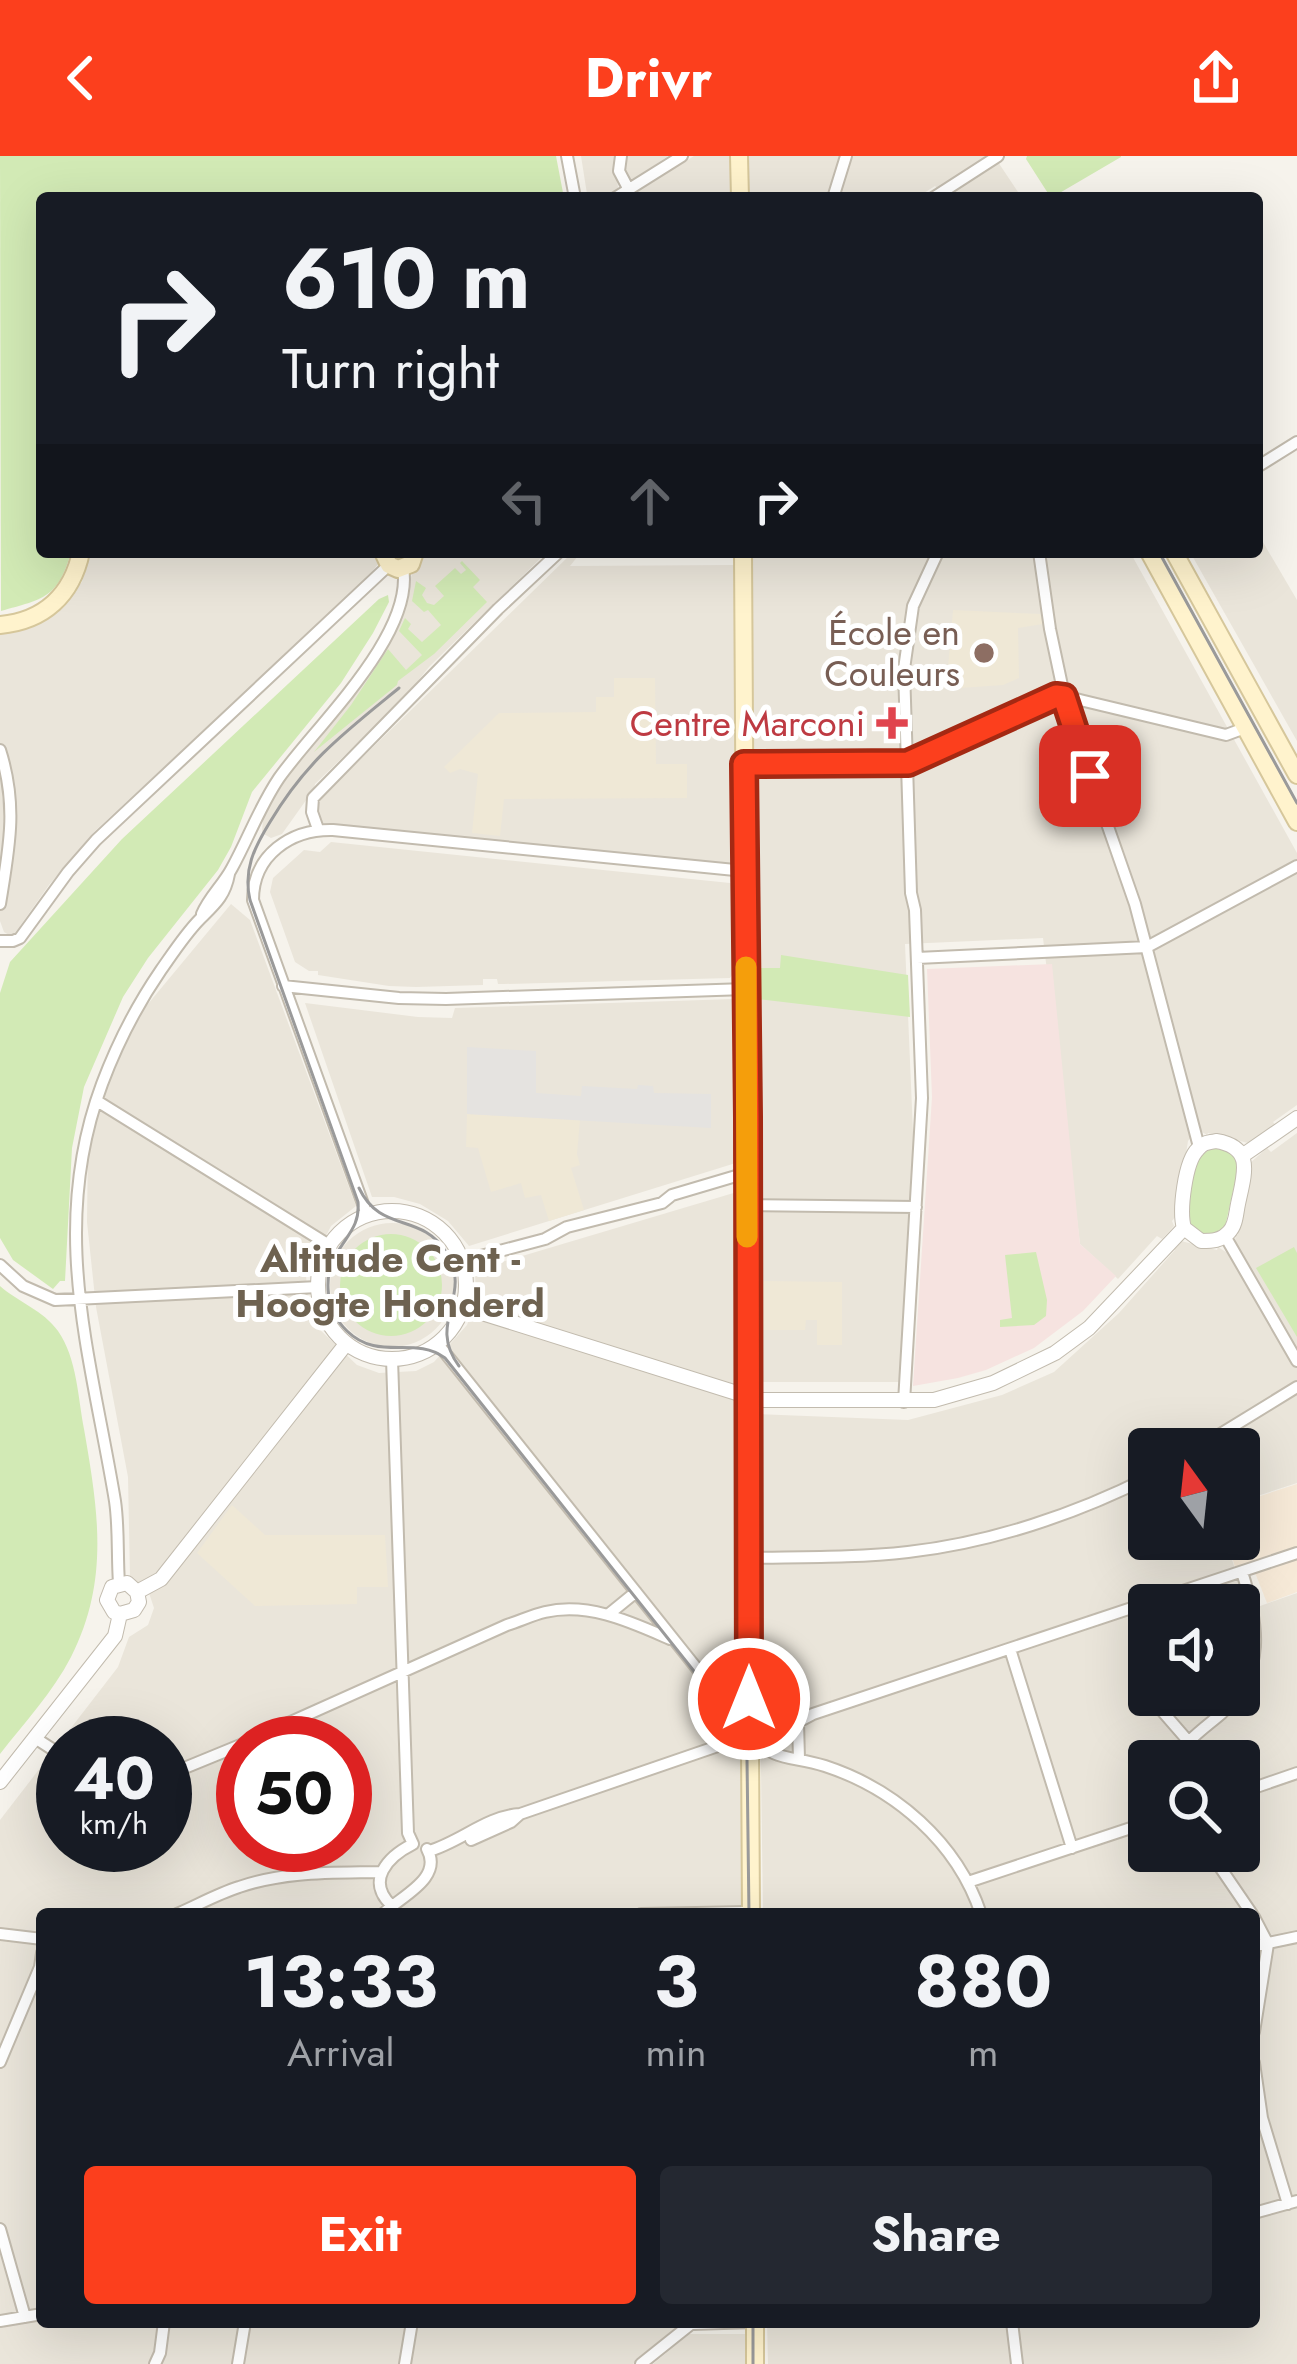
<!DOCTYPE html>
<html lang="en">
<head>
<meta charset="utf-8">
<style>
	body { margin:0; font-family:Jost,sans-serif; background:#242831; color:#f1f3f6; height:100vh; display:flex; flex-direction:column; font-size:45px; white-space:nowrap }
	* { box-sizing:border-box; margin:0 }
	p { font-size:39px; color:#9ea1a6 }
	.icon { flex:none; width:66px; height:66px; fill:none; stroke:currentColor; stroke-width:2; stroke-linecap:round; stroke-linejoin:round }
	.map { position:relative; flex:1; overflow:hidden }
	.side { position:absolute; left:36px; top:1752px; width:1224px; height:420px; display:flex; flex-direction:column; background:#171b24; border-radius:12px; box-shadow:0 12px 48px #0002 }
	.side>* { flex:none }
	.banner { position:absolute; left:36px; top:36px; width:1227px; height:366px; border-radius:12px; box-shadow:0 12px 48px #0002; background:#171b24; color:#f1f3f6; overflow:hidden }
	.needle { width:78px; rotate:345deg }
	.fabs { position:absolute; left:1128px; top:1272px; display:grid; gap:24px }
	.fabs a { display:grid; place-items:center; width:132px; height:132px; border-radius:12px; background:#171b24; box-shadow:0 12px 48px #0002; font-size:60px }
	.speed { position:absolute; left:36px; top:1560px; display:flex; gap:24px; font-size:60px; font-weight:700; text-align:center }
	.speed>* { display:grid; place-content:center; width:156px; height:156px; border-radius:50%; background:#171b24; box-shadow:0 12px 48px #0002; line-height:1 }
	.speed small { font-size:30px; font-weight:400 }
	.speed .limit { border:18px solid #d22; background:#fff; color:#111 }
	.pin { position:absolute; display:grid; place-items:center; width:102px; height:102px; color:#fff; margin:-51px; border-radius:24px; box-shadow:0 6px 18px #0006 }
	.me { position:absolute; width:132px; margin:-66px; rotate:0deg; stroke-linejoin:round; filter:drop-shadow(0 0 9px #0008) }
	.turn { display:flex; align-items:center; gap:42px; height:252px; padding:0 48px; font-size:54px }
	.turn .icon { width:156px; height:156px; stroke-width:2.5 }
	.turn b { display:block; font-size:84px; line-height:102px }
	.lanes { display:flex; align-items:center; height:114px; padding:0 48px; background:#0003; justify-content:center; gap:60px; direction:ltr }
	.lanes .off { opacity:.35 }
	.eta { display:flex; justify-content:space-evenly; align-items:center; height:204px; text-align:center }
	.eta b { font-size:72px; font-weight:700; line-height:84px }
	.cta { display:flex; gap:24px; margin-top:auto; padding:24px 48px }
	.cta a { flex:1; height:138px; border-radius:12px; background:#fc3f1d; color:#fff; font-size:48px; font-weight:700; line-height:138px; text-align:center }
	.cta a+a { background:#242831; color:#f1f3f6 }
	header { display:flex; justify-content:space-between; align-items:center; height:156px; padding:0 48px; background:#fc3f1d; color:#fff; font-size:54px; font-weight:700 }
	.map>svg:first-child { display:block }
	.residential { fill:#eae5da; fill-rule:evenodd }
	.commercial { fill:#f7ead8 }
	.education { fill:#efe8d6 }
	.medical { fill:#f6e3e0 }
	.green { fill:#d2eab5 }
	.parking { fill:#e5e3e0 }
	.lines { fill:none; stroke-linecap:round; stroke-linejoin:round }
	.minor-casing { stroke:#c2bbae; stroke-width:14 }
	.tertiary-casing { stroke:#c2bbae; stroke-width:16 }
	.secondary-casing { stroke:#d6c79b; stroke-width:20 }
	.minor { stroke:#fff; stroke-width:10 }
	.tertiary { stroke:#fff; stroke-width:14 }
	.secondary { stroke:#fff3cd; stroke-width:16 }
	.tram { stroke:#9a9a9a; stroke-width:3 }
	.route-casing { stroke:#a42913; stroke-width:30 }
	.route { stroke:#fc3f1d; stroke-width:21 }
	.slow { stroke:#f59e0b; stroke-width:21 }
	.education-dot { fill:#8d6e63; stroke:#fff; stroke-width:4.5 }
	.health-dot { fill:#e0444e; stroke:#fff; stroke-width:4.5 }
	.labels { text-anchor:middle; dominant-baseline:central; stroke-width:10; stroke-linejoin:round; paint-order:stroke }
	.education-label { font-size:36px; fill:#785e54; stroke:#fff; text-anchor:end }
	.health-label { font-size:36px; fill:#be3a42; stroke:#fff; text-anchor:end }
	.neighbourhood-label { font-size:39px; font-weight:bold; fill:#6e6250; stroke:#fff }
</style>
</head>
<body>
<header><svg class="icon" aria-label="back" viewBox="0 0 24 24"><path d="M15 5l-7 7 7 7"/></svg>Drivr<svg class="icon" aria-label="share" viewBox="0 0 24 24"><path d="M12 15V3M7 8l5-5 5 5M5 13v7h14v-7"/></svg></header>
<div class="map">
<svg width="1297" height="2208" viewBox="0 0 1297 2208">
	<rect width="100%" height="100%" fill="#f6f3ec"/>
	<!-- residential -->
	<path class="residential" d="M581 0H668L633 24 616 15 618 32 613 38 611 36 602 42H579L587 38Z
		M694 0H732V42H627Z
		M747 0H994L1022 42H945L952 36 946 27 937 32 935 30 916 42H747Z
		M1257 376 1297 444V585L1190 396H1257Z
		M90 396H372L378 408 368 421 95 675 49 729 20 770 21 773 18 777 9 779 4 776 0 765V478L31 472 59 455 82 426Z
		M422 396H547L429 511 405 541 315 628 314 633 282 678 271 682 262 677 263 661 279 631 330 570 366 522 395 473 407 445 411 421Z
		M751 396H1130L1297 697V949L1273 966 1277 971 1252 988 1208 977 1207 979 1197 973 1188 985 1176 1060 1172 1065 1174 1070 1162 1083 1157 1080 1118 1123 1080 1088 1043 782 905 788 916 1046 902 1226H756L759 1174 755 1055 758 838Z
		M572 397 578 400 570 410 734 409 738 707 734 711 721 707 321 667 314 646 321 638H325Z
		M331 686 730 727 734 732 733 818 730 822 504 828H498L497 823H483V829L416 831 389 830 318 819V815H309L295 806 270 736 273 722 304 694 320 696Z
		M231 748 250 764 356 1050 331 1070 306 1120 308 1142 317 1171 357 1209 379 1217 416 1215 434 1206 467 1169 476 1145 475 1114 747 1033 744 1758H42V2166H682L633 2208H0V1664L118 1511 129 1481 148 1469 154 1452 148 1434 130 1421 128 1321 96 1151 87 1066 88 984 99 942 138 860ZM63 1587H165V1689H63ZM243 1587H345V1689H243Z
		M734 843 739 1006 469 1090 448 1065 420 1048 394 1041H372L305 847 418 861 452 862 455 852Z
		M1297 977V1327L1239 1346V1293H1149V1383H1225L1249 1454 1297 1437V2208H768L767 2166H1254V1758H763L756 1258 908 1264 1002 1239 1054 1216 1119 1157 1175 1094 1170 1089 1177 1084 1217 1094 1218 1091 1229 1098 1236 1094 1235 1079H1238L1237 1073 1250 1021V1007L1267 992 1271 996ZM1149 1449H1239V1539H1149ZM1149 1605H1239V1695H1149Z
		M330 1129a62 62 0 1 1 124 0a62 62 0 1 1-124 0Z
		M689 2178H748V2208H653Z"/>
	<!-- commercial -->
	<path class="commercial" d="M1297 1328V1436L1267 1447 1254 1414 1237 1417 1226 1383H1239V1347Z"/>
	<!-- education -->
	<path class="education" d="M953 454 1040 458 1043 468 1018 472 1019 522 1003 529 946 533Z
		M614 522H655L656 608H687V642L504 643 500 680 472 677 478 618 460 613 450 617 444 611 499 557 596 556V541H614Z
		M467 958 580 964 577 998 580 1009 571 1012 584 1054 549 1065 541 1039 525 1042 521 1027 491 1036 478 992 466 991Z
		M759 1125 842 1126V1189H817V1164H806L805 1174H759Z
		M232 1349 265 1379H385L388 1431H357V1448L255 1450 197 1397Z"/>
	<!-- medical -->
	<path class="medical" d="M1052 808 1080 1088 1116 1120 1083 1155 1034 1192 986 1214 958 1222 913 1230 932 941 927 813Z"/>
	<!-- green -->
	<path class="green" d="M0 0H556L564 42H42V396H71C58 442 44 443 1 455Z
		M1027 0H1121V1L1051 42 1026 3Z
		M462 405 480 424 473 431 487 446 434 498 398 525 397 529 314 596 351 549 388 493 406 514 422 499 399 475 405 462 411 468 408 473 422 486 441 469 428 454 424 456 412 445 416 425 426 432 422 439 427 447 434 449 444 440 435 430 455 412 461 418 466 414 460 407Z
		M388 439 389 446 373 477 341 527 252 636 231 691 218 714 148 802 123 841 84 931 72 992 65 1125H60L53 1133 13 1104 0 1082V837L10 806 122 683 379 443Z
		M781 799 908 819 910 861 757 843V812H780Z
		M1212 992 1229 995 1237 1005 1238 1013 1225 1071C1174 1107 1192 1029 1196 1007L1199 1001Z
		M340 1129a51 51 0 1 1 102 0a51 51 0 1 1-102 0Z
		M1294 1091 1297 1097V1181L1256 1112Z
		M1036 1096 1047 1144 1046 1160 1034 1169 1000 1171V1164L1012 1162 1005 1099Z
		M0 1130C18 1146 43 1154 58 1175 77 1202 78 1242 84 1273 98 1354 110 1424 71 1501 53 1536 24 1567 0 1598Z"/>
	<!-- parking -->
	<path class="parking" d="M467 891 536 895V937L581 940 582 930 637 933 638 929 653 930 654 937 711 938V972L467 958Z"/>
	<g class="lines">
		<defs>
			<path id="minor" d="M567 0 575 42
				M621 0 619 15 629 34
				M615 42 682 0
				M833 42 846 0
				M933 42 998 0
				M1257 311 1297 286
				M1039 396 1050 473 1067 553 1135 748 1199 991
				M0 594C18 650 9 692 0 748
				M744 608 908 607 1056 540 1080 544 1226 579 1245 572
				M318 673 312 656 313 642 498 453 559 396
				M202 758C209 741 223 729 232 712 248 683 260 650 279 622 315 571 415 479 403 412
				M0 785H13L20 782 68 716 96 684 389 409
				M917 802 1147 791 1297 710
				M283 830 399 842 446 843 746 833
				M97 945 329 1089
				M747 1049 916 1051
				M367 1059 253 744C253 699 291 673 333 674L745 715
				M1225 1080 1297 1205
				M462 1105 545 1083 567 1071 662 1047 672 1039 736 1020H747
				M0 1109 23 1130 55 1144 318 1131
				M438 1188 750 1579C776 1607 791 1599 825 1610 895 1633 957 1686 981 1758
				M392 1203 408 1677 413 1688
				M904 1246 922 942 915 754 911 737 904 513 913 450 938 396
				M1196 1293 1297 1231
				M749 1402C802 1401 856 1402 908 1396 990 1387 1076 1358 1149 1321
				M119 1427C117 1400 119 1372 115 1345 91 1200 48 1073 102 928 117 888 137 849 161 814 173 797 186 777 200 763 215 748 225 740 229 718
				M609 1458 636 1436
				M1010 1493 1072 1692
				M1149 1540 1189 1586
				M798 1566 799 1603
				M35 1582 63 1600
				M244 1587 507 1469C520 1465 532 1459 545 1456 589 1446 631 1466 670 1483
				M1176 1605C1185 1584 1205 1572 1222 1557 1266 1516 1259 1469 1242 1416
				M165 1620 243 1588
				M1239 1637 1297 1617
				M471 1684 511 1666 520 1658
				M429 1695C460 1686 487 1660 520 1658L750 1579 798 1566 813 1558 1297 1397
				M1209 1695 1252 1758
				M968 1726 1149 1666
				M391 1749C366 1725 387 1701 413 1688
				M177 1758C198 1749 217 1738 239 1731 285 1715 333 1717 381 1716
				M383 1758C399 1741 444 1723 427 1693
				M641 1758 751 1756
				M1254 1761 1268 1788 1254 1876
				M0 1778 42 1783
				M1254 1790 1297 1781
				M0 1906 40 1811 42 1797
				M1254 1907 1262 1962 1288 2048
				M1254 2057 1297 2045
				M0 2073 25 2161
				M0 2165 42 2158
				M1012 2166 1017 2208
				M155 2208 160 2197 164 2166
				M238 2208 245 2166
				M405 2208 412 2166
				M641 2208 691 2168 756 2166"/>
			<path id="tertiary" d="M1216 985C1255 991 1244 1019 1238 1048 1236 1057 1236 1069 1229 1076 1221 1085 1212 1085 1201 1085L1184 1072C1179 1055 1185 1005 1198 993 1204 986 1207 987 1216 985Z
				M1242 1000 1297 962
				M318 1129a74 74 0 1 1 148 0a74 74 0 1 1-148 0Z
				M463 1151 759 1244H934L993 1227 1055 1197 1089 1172 1184 1072
				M137 1436 161 1423 346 1188
				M120 1458 114 1456 107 1444 112 1431 127 1427 137 1436
				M120 1458 134 1454 139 1446 137 1436
				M0 1626 115 1480 120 1458"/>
			<path id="secondary" d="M739 0 740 42
				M383 396 389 409 398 413 411 408 415 396
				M743 396 751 1758
				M1149 396 1297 666
				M1174 396 1297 619
				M0 469C44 465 72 439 81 396
				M755 2166V2208"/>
		</defs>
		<!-- minor casing -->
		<use href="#minor" class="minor-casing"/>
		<!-- tertiary casing -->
		<use href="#tertiary" class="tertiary-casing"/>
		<!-- secondary casing -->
		<use href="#secondary" class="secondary-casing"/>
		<!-- minor -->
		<use href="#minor" class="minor"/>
		<!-- tertiary -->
		<use href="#tertiary" class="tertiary"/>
		<!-- secondary -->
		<use href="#secondary" class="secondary"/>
		<!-- tram -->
		<path class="tram" d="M1159 396 1297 647
			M399 532C345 576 307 604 270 666 254 692 243 714 250 744L358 1046C360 1069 348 1078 337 1097 322 1122 326 1155 347 1175 379 1206 414 1179 445 1202L732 1563 743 1582 747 1603 749 1758
			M359 1032C381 1078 421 1056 446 1096 474 1140 426 1166 459 1210
			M753 2166V2208"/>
	</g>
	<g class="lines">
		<defs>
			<path id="route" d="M749 1543 748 961 744 608 908 607 1056 540 1064 541 1090 620"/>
		</defs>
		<!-- route casing -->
		<use href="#route" class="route-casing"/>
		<!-- route -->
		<use href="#route" class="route"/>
		<!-- slow -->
		<path class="slow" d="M746 811 747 1081"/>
	</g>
	<!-- markers -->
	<circle class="education-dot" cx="984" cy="497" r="12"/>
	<path class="health-dot" d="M886 549h12v12h12v12h-12v12h-12v-12h-12v-12h12z"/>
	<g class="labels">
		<!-- education labels -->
		<g class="education-label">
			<text x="960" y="476">École en<tspan x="960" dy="41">Couleurs</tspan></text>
		</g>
		<!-- health labels -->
		<g class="health-label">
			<text x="865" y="567">Centre Marconi</text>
		</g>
		<!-- neighbourhood labels -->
		<g class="neighbourhood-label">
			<text x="390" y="1102">Altitude Cent -<tspan x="390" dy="45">Hoogte Honderd</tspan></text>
		</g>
	</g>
</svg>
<div class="fabs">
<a><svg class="needle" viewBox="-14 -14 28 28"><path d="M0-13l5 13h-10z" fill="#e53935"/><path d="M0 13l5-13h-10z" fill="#9ea1a6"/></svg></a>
<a><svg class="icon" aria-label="sound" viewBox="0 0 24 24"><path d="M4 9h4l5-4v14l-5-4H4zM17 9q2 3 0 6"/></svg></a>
<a><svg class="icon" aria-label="search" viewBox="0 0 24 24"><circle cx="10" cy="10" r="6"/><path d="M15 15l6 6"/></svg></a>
</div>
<div class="speed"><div>40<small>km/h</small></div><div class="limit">50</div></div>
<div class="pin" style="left:1090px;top:620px;background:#d93025"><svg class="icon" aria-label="arrive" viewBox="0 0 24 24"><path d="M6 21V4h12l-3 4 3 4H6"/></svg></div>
<svg class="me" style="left:749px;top:1543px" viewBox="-20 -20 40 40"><circle r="17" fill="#fc3f1d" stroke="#fff" stroke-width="3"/><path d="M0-11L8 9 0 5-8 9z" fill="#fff"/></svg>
<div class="banner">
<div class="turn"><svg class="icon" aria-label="right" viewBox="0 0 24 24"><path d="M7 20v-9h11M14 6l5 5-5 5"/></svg><div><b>610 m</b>Turn right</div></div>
<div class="lanes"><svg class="icon off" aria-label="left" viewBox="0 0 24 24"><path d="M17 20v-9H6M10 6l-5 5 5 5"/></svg><svg class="icon off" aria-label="ahead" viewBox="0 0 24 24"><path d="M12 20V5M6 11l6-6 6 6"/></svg><svg class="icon" aria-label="right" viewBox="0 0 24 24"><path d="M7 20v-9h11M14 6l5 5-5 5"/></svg></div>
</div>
<section class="side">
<div class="eta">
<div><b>13:33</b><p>Arrival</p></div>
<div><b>3</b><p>min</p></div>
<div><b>880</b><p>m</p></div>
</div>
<div class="cta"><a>Exit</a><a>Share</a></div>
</section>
</div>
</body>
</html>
